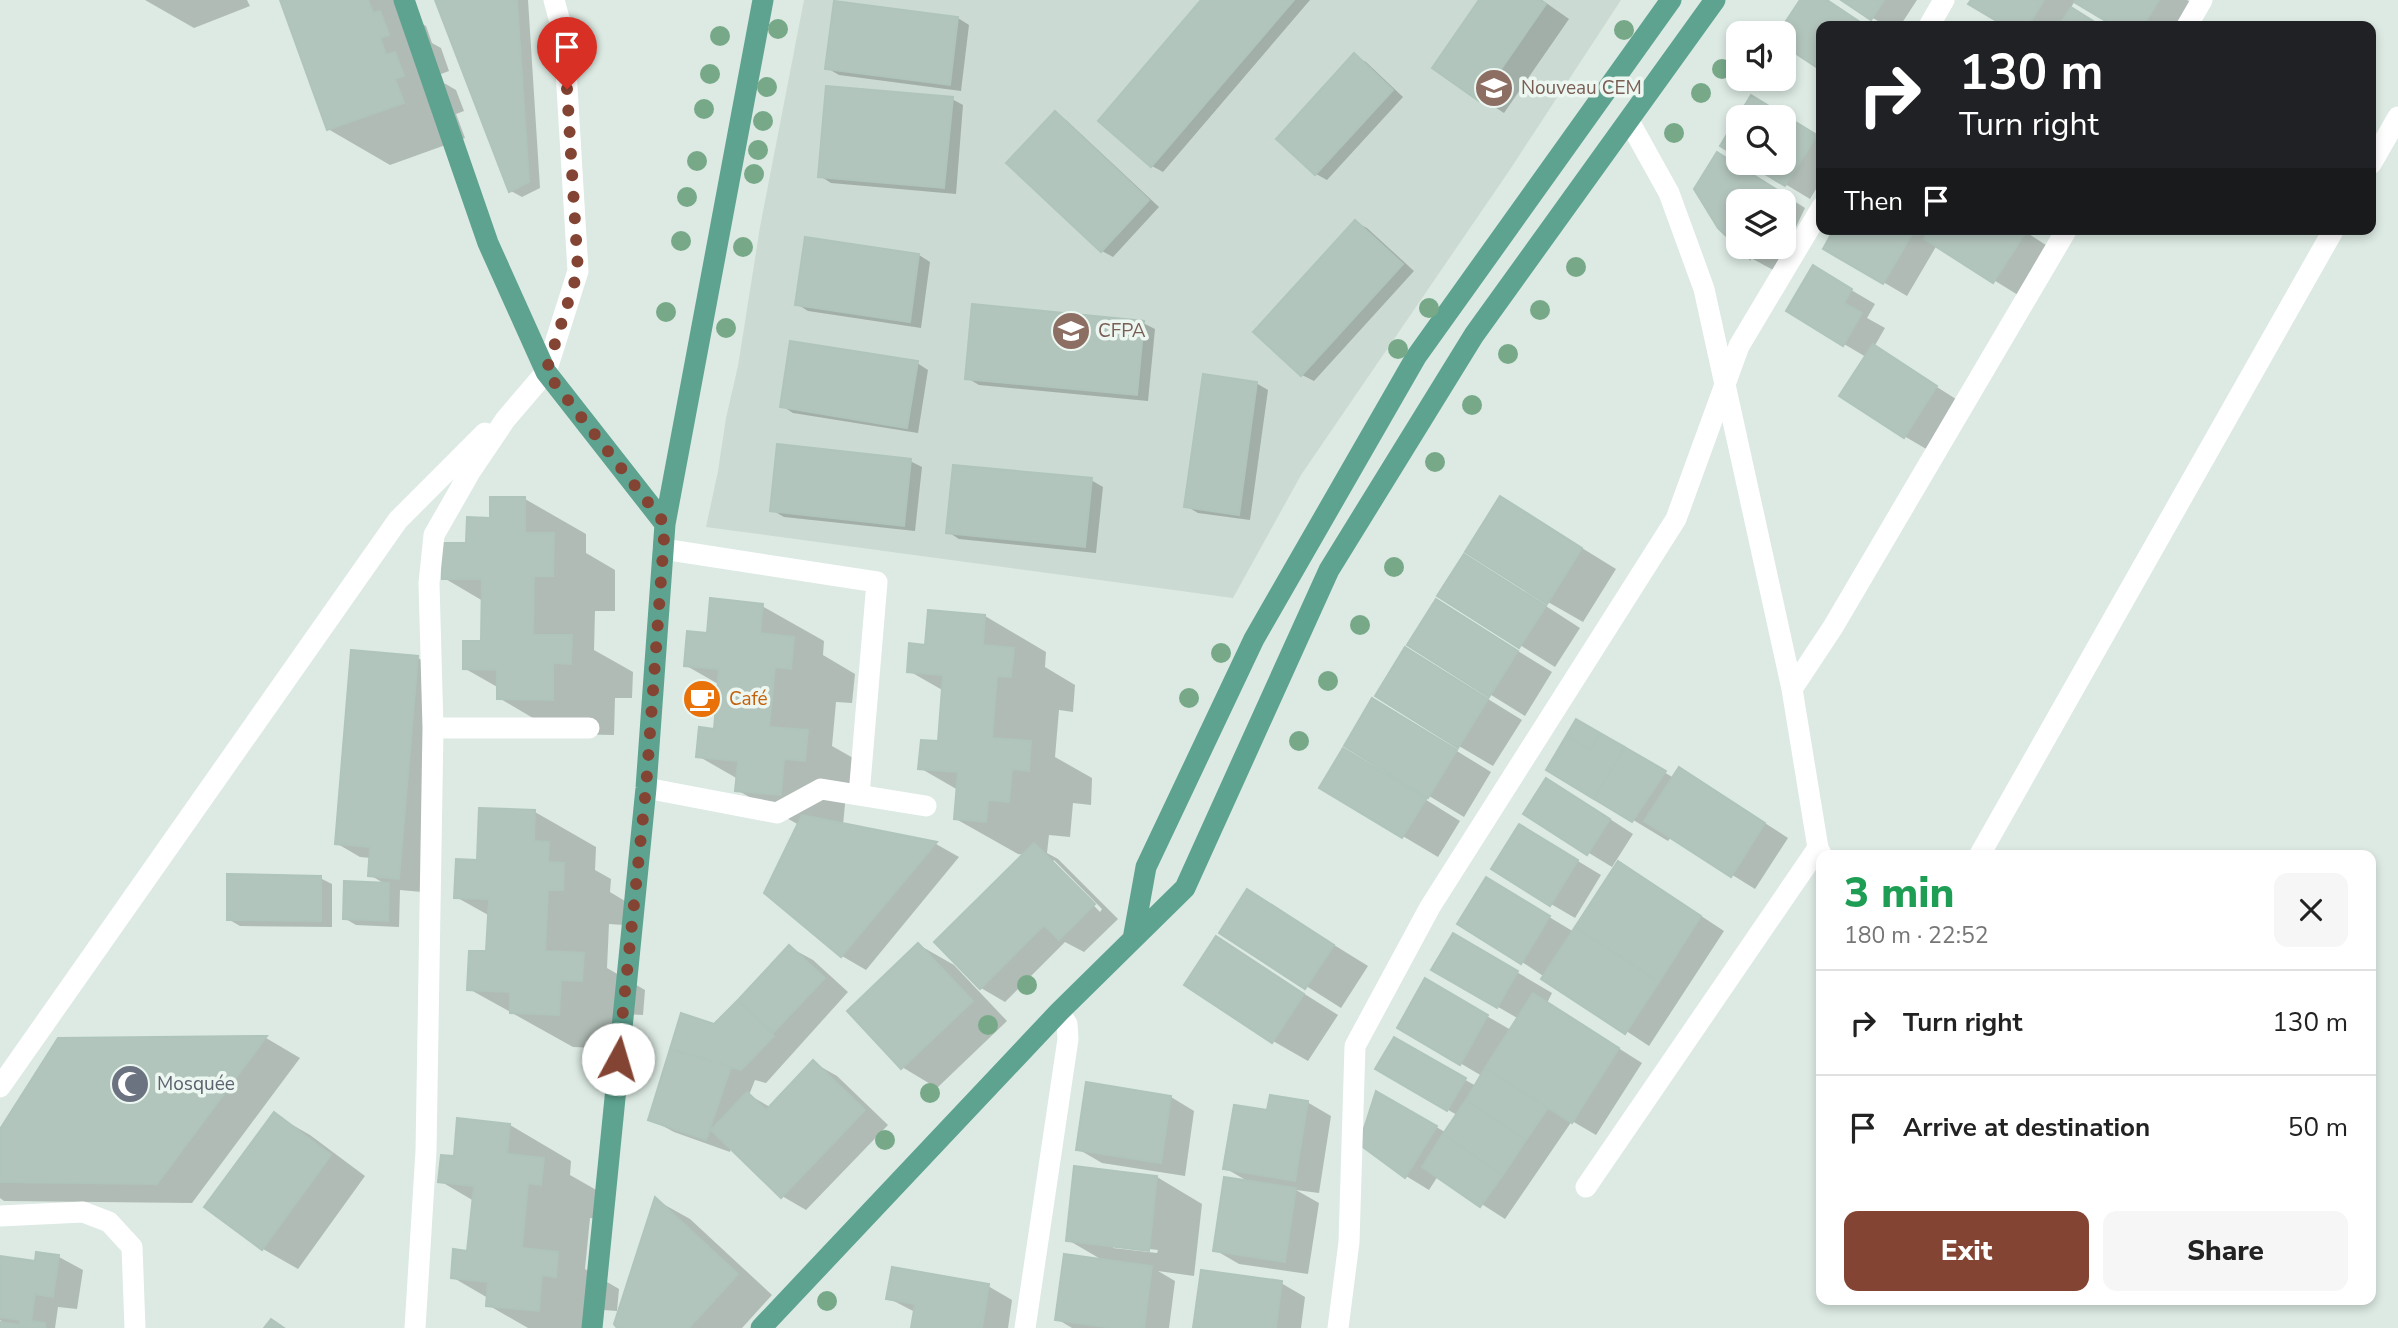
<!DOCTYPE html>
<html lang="en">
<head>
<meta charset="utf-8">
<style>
	body { margin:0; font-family:"Nunito Sans",sans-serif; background:#f6f6f6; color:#222; height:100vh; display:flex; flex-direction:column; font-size:26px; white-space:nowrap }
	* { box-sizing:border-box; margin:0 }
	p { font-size:23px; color:#767676 }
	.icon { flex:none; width:38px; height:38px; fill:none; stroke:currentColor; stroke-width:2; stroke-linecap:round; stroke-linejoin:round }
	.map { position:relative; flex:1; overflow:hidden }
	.side { position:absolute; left:1816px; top:850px; width:560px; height:455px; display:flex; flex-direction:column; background:#fff; border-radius:14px; box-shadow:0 4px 10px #0003 }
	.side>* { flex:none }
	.hud { position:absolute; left:1816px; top:21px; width:560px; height:214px; border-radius:14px; box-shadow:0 4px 10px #0003; background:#202124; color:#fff; overflow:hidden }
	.buttons { position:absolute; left:1726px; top:21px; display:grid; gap:14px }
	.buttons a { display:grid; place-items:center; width:70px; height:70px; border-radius:14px; background:#fff; box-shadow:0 4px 10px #0003; font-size:35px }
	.pin { position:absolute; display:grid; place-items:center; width:60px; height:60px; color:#fff; margin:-72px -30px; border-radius:50% 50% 50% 0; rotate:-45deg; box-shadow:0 0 7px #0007 }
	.pin .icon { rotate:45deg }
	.me { position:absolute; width:77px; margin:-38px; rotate:6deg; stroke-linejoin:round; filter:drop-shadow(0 0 5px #0008) }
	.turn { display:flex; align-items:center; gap:24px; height:147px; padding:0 28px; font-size:32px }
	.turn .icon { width:91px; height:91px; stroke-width:2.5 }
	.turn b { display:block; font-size:49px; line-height:60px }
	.then { display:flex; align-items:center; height:66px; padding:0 28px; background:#0003; gap:14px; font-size:26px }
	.round { display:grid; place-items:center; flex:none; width:74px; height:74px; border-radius:14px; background:#f6f6f6 }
	.head { display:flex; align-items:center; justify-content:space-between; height:119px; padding:0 28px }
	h1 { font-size:42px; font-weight:800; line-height:52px; color:#1e9e55 }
	.primary-button { display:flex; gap:14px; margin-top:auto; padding:14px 28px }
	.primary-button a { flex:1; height:80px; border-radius:14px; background:#844433; color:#fff; font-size:28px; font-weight:800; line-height:80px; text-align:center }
	.primary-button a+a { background:#f6f6f6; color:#222 }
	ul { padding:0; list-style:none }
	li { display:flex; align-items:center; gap:21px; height:105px; padding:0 28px; border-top:2px solid #e0e0e0 }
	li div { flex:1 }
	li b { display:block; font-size:26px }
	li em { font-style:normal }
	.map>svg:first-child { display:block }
	.built { fill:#cbdad2 }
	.shadow { fill:#0003; fill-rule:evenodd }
	.building { fill:#b2c5bc; stroke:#afc4ba; stroke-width:2 }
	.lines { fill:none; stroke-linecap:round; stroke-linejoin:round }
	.minor { stroke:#fff; stroke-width:21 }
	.major { stroke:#5da38f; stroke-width:21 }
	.tree { fill:#77a989 }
	.route { stroke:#844433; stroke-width:12; stroke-dasharray:0 21.6 }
	.labels { text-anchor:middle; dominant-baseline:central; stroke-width:7; stroke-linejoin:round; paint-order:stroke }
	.education-label { font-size:19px; fill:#785e54; stroke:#edf7f1; text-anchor:start }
	.food-label { font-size:19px; fill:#c56008; stroke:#edf7f1; text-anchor:start }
	.worship-label { font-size:19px; fill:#5b616d; stroke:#edf7f1; text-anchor:start }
</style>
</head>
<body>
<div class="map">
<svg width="2398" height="1328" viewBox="0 0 2398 1328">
	<rect width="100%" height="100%" fill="#dceae3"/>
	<!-- built -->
	<path class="built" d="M804 0H1621L1509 171 1301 475 1233 598 706 527 718 471 726 418 738 366 760 227Z"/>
	<!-- shadow -->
	<path class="shadow" d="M145 0H247L250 6 194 28Z
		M282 0H415L413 19 426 26 432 43 441 48 449 71 441 74 444 83 456 90 464 111 456 114 465 138 390 165 328 129Z
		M436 0H528L540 188 522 197 511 191Z
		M1204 0H1310L1163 172 1152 166Z
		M1481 0H1542L1569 19 1504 113 1434 68Z
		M1844 0H1917L1900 26H1886Z
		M1973 0H2187L2190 2 2175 26H2117L2075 1 2070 9 2099 26H2008L1970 4Z
		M958 18 969 25 961 91 839 75 827 68Z
		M1354 56 1366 62 1403 97 1327 180 1316 174Z
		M1752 98 1822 140V179L1810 199 1750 163H1783V117H1740Z
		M952 99 963 105 956 194 831 183 820 176Z
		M1055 113 1066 120 1159 207 1113 257 1102 251Z
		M1742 168 1805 208 1775 271 1751 258 1740 247H1783V201H1738Z
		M1355 222 1367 228 1414 271 1314 381 1302 375 1255 332Z
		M1836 229H1915L1928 237 2021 229 2049 247 2018 295 1937 245 1907 296 1825 248Z
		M2044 229H2055L2052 234Z
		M919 255 930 262 921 328 808 311 797 304Z
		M1814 268 1875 304 1867 318 1885 328 1874 347 1959 401 1928 450 1904 436 1866 357 1844 344Z
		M1143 323 1155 329 1148 401 979 385 967 378Z
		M917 363 928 370 918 433 793 413 782 406Z
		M1256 383 1268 390 1250 520 1198 513 1186 506Z
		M910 461 922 467 915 531 784 517 772 510Z
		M1091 480 1103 487 1096 553 959 539 948 532Z
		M1501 498 1616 569 1583 622 1548 602Z
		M525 499 586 534V553L615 570V611H595L594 650 633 672 632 698H615L614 735 560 734 499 698V688L464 668 483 643V601L444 578 468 545 491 519Z
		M1499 576 1580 628 1555 667 1440 595Z
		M1437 601 1552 672 1525 716 1409 644Z
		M762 606 824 641 823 655 855 674 852 703 836 702 832 746 869 767 846 794 843 825 936 844 959 857 866 970 842 956 767 893 799 825 737 790 738 779 698 756 716 731 720 685 685 665 709 635Z
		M985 616 1046 652 1045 667 1075 685 1073 712 1059 710 1055 757 1092 778 1091 805 1073 803 1070 837 1049 835 1047 853 1058 859 1118 919 1084 952 1065 942 1005 1002 981 988 1025 855 1018 854 956 819 958 790 920 768 940 743 944 691 909 671 927 647ZM1054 860 1102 909 1100 912 1052 863Z
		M418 658 441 671 422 892 400 890 399 927 356 925 344 918 385 884 370 875 371 858 360 857 336 843Z
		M1441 670 1522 720 1493 766 1459 746Z
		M1408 721 1491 772 1464 817 1346 746Z
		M1577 721 1674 778 1703 783 1788 838 1755 889 1671 837 1668 841 1549 769Z
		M1378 770 1460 821 1438 857 1322 788Z
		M1570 793 1633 834 1612 867 1525 814Z
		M535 812 596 847 595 870 611 879 610 892 625 901 624 925 609 924 607 968 645 990 643 1015 622 1014 621 1049 573 1047 469 989 488 953 490 916 456 897 478 862Z
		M1543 840 1601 875 1575 918 1551 904Z
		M1642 877 1724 931 1649 1046 1522 962 1521 900 1574 932Z
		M320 878 332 884V927L240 926 228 919Z
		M1247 891 1368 966 1341 1008 1221 932Z
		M1454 935 1552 993 1547 1003 1642 1063 1596 1135 1572 1121 1505 1219 1438 1176 1429 1190 1406 1176 1377 1093 1445 1132 1457 1115 1377 1069 1394 1039 1476 1086 1482 1076 1399 1027 1426 981 1511 1030 1519 1019 1434 970Z
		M1217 939 1338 1015 1308 1061 1273 1041Z
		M919 945 954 965 1007 1021 937 1088 902 1067Z
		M789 947 813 960 848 992 766 1083 755 1080 749 1095 770 1107 814 1063 837 1076 888 1125 806 1210 782 1196 731 1147 730 1152 674 1132 650 1119 715 1026Z
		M266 1038 300 1058 192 1203 4 1201 0 1198V1133L59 1040Z
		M1171 1097 1194 1111 1185 1176 1102 1163 1078 1149Z
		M1307 1102 1331 1116 1319 1193 1296 1190 1319 1203 1308 1274 1239 1264 1215 1250 1249 1182 1225 1168 1268 1112Z
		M275 1115 310 1135 365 1176 298 1269 263 1249 207 1207Z
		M510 1125 571 1161 570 1175 605 1195 602 1219 590 1218 585 1269 619 1289 617 1311 603 1310 602 1328H528L488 1305V1298L452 1277 469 1253 474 1201 440 1181 455 1158Z
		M1157 1177 1202 1204 1194 1276 1158 1271 1175 1281 1169 1328H1072L1057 1319 1104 1261 1068 1240ZM1113 1245 1158 1250 1157 1253 1113 1248Z
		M656 1200 690 1219 772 1295 742 1328H620Z
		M38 1254 59 1257 83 1270 77 1309 58 1307 55 1328H0V1324L7 1325 0 1320V1258L37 1263Z
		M1281 1283 1305 1297 1301 1328H1194Z
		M988 1286 1012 1300 1008 1328H912L915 1312 888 1298Z"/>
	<!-- building -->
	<path class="building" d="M280 0H368L373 13 380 11 389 35 380 38 386 55 395 52 404 76 395 79 404 103 327 130Z
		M435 0H517L529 182 509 192Z
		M1201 0H1294L1151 167 1098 121Z
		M1479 0H1540L1546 4 1479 101 1432 68Z
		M1800 0H1827L1866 26H1822V71L1783 45V33H1778Z
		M1841 0H1884L1871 20Z
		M1971 0H2044L2028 26H2005L1968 4Z
		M2076 0H2159L2143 26H2114L2074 2Z
		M834 1 958 17 950 85 825 69Z
		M2071 7 2101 26H2059Z
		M1354 53 1393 90 1315 175 1276 139Z
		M826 86 953 97 944 188 818 177Z
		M1751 95 1817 135 1785 186 1747 163H1783V117H1738V157L1720 146Z
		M1055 111 1149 200 1101 252 1006 163Z
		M1717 152 1782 193 1778 201H1738V247H1756L1750 259 1718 228 1694 189Z
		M1355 220 1403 264 1301 376 1253 332Z
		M1834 229H1915L1883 284 1823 249Z
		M1931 229H2022L2026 232 1993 283 1924 239Z
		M805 237 919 254 910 322 795 305Z
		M1813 265 1852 289 1844 303 1862 313 1843 346 1786 311Z
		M972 304 1144 321 1137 395 965 379Z
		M790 341 918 361 907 428 780 407Z
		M1873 344 1937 386 1904 438 1839 396Z
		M1203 374 1257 382 1239 515 1184 507Z
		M777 444 911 459 904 526 770 511Z
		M953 465 1092 478 1085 547 946 533Z
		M1500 496 1582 548 1547 604 1465 552Z
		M490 497H525V533H554L553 576H534L533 635H572L571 664 553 663V700L497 699V670L463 669V641H481L482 579H442V543H466L467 517 490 518Z
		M1464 554 1546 606 1519 648 1437 596Z
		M710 598 763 604 760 633 794 637 791 669 775 667 769 727 808 730 805 761 784 759 781 795 735 791 738 761 696 757 699 727 714 729 719 669 684 666 687 631 707 633Z
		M1436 599 1518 651 1489 697 1407 645Z
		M928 610 985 615 983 645 1014 648 1011 677 997 676 992 738 1031 741 1029 771 1012 769 1009 802 988 800 986 822 954 819 958 772 918 769 921 740 938 741 943 675 907 672 909 643 925 645Z
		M1405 647 1488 699 1458 748 1375 696Z
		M351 650 418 656 399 879 368 876 370 847 335 844Z
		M1372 698 1457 750 1428 798 1344 746Z
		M1576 719 1666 771 1632 822 1546 770Z
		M1600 733 1625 747 1594 799 1546 770 1567 736 1590 750Z
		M1343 748 1426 799 1402 838 1319 788Z
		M1679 767 1765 823 1731 877 1644 821Z
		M1546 778 1610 819 1587 855 1523 814Z
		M479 808 535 810 534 841 549 842 548 862 564 863 563 890H548L545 951 584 953 582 981 561 980 559 1015 510 1013V992L467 990 469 951H486L489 899 454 898 456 859 477 860Z
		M802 815 937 842 841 957 764 893Z
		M1519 824 1578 860 1550 906 1491 869Z
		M1034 843 1095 904 1059 940 1044 925 980 989 934 942Z
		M1618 861 1701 916 1659 982 1575 927Z
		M227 874 321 876V921L227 920Z
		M1486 877 1550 916 1521 964 1457 924Z
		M344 881 389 883 388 921 343 919Z
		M1247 889 1334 945 1305 989 1219 933Z
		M1575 927 1659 982 1625 1034 1541 979Z
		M1453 933 1518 971 1497 1008 1431 970Z
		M1216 936 1304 994 1272 1043 1184 985Z
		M918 943 973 1001 901 1069 847 1011Z
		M789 945 825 978 773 1033 738 1000Z
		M1425 978 1488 1015 1460 1065 1397 1028Z
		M1533 993 1619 1048 1572 1123 1485 1068Z
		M738 1000 774 1036 741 1070 670 1049 681 1013 714 1024Z
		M267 1036 157 1184 0 1182V1129L58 1038Z
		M1394 1037 1466 1078 1447 1111 1375 1069Z
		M670 1049 731 1067 706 1140 648 1120Z
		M813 1060 865 1110 781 1198 711 1130 747 1092 766 1110Z
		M1485 1068 1548 1108 1526 1140 1466 1100Z
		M1086 1082 1171 1096 1161 1163 1076 1150Z
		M1376 1091 1437 1126 1405 1178 1359 1144Z
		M1270 1095 1308 1101 1295 1181 1223 1169 1234 1105 1267 1110Z
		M1466 1100 1526 1140 1503 1175 1443 1134Z
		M274 1112 331 1155 262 1250 204 1207Z
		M457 1118 510 1124 507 1154 544 1158 541 1185 528 1183 522 1248 558 1252 556 1277 542 1275 539 1311 486 1306 488 1282 451 1278 453 1249 467 1251 474 1186 438 1182 441 1155 454 1156Z
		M1443 1134 1503 1175 1480 1207 1422 1167Z
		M1074 1166 1157 1176 1149 1251 1066 1241Z
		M1224 1177 1296 1188 1285 1262 1213 1251Z
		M655 1197 738 1274 689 1328H617L614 1324Z
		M36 1252 59 1255 53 1297 35 1294 31 1321 45 1323V1328H0V1322L20 1325V1320L0 1317V1256L35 1261Z
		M1064 1254 1152 1266 1144 1328H1113L1055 1320Z
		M892 1267 989 1284 982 1328H911L915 1304 886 1299Z
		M1201 1270 1282 1281 1276 1328H1193Z
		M271 1319 284 1328H264Z"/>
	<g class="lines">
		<!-- minor -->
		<path class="minor" d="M1929 26 1944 0
			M2187 26 2202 0
			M1629 121 1669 193 1704 289 1792 689 1818 848 1822 856
			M2371 164 2398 117
			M663 549 877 582 859 795
			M1792 689 1833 627 2067 229
			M433 728H589
			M646 788 777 813 821 789 926 806
			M1979 856 2334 229
			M0 1087 398 520 485 433
			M1586 1187 1818 848
			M0 1216 83 1212 109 1222 132 1247 135 1328
			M415 1328 426 1151 433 728 429 583 434 535 470 472 505 420 546 372 578 271 564 37 554 0
			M1025 1328 1068 1039 1067 1024 1059 1012
			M1338 1328 1349 1242 1355 1046 1430 907 1676 519 1739 346 1822 207"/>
		<!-- major -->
		<path class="major" d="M404 0 488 243 546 372 665 524
			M1133 939 1146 867 1254 639 1416 357 1671 0
			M592 1328 646 788 665 524 763 0
			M761 1328 1059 1012 1185 888 1329 570 1474 335 1715 0"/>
	</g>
	<!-- trees -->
	<g class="tree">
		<circle cx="778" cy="29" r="10"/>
		<circle cx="1624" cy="30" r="10"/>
		<circle cx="720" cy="36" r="10"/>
		<circle cx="1722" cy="69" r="10"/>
		<circle cx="710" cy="74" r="10"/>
		<circle cx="767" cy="87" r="10"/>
		<circle cx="1701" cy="93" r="10"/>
		<circle cx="704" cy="109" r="10"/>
		<circle cx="763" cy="121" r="10"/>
		<circle cx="1674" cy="133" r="10"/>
		<circle cx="758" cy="150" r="10"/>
		<circle cx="697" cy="161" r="10"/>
		<circle cx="754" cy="174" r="10"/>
		<circle cx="687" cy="197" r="10"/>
		<circle cx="681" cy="241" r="10"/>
		<circle cx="743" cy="247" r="10"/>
		<circle cx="1576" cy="267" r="10"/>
		<circle cx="1429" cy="308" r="10"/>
		<circle cx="1540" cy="310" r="10"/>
		<circle cx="666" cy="312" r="10"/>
		<circle cx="726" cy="328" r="10"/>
		<circle cx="1398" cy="349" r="10"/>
		<circle cx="1508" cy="354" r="10"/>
		<circle cx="1472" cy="405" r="10"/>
		<circle cx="1435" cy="462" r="10"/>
		<circle cx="1394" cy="567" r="10"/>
		<circle cx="1360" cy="625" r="10"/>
		<circle cx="1221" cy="653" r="10"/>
		<circle cx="1328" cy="681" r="10"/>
		<circle cx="1189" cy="698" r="10"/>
		<circle cx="1299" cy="741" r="10"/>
		<circle cx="1027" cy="985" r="10"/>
		<circle cx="988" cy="1025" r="10"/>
		<circle cx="930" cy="1093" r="10"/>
		<circle cx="885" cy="1140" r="10"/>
		<circle cx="827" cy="1301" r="10"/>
	</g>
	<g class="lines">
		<!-- route -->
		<path class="route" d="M567 89 578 271 546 372 665 524 646 788 618 1059"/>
	</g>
	<!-- icons -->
	<defs>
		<symbol id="school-disc" viewBox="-11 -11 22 22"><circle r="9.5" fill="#8d6e63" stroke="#edf7f1"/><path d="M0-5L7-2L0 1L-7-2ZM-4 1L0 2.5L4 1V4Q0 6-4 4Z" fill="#fff"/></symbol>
		<symbol id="university-disc" viewBox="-11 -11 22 22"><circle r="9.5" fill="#8d6e63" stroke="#edf7f1"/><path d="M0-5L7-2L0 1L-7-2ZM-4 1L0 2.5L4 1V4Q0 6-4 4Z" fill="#fff"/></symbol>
		<symbol id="cafe-disc" viewBox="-11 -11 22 22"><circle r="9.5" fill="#e8710a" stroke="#edf7f1"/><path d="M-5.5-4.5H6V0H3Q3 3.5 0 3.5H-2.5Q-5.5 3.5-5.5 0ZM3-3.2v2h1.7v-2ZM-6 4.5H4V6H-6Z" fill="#fff"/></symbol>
		<symbol id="mosque-disc" viewBox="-11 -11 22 22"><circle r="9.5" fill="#6b7280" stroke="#edf7f1"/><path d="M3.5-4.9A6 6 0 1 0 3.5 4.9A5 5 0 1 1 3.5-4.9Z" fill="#fff"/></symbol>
	</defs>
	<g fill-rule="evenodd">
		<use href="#school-disc" x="1472" y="66" width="44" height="44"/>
		<use href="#university-disc" x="1049" y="309" width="44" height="44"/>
		<use href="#cafe-disc" x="680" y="677" width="44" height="44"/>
		<use href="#mosque-disc" x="108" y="1062" width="44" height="44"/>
	</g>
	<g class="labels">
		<!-- education labels -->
		<g class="education-label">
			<text x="1521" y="88">Nouveau CEM</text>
			<text x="1098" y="331">CFPA</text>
		</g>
		<!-- food labels -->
		<g class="food-label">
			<text x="729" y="699">Café</text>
		</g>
		<!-- worship labels -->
		<g class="worship-label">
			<text x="157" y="1084">Mosquée</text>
		</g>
	</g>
</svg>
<div class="buttons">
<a><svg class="icon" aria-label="sound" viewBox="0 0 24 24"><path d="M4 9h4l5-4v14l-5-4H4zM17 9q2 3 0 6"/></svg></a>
<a><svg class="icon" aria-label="search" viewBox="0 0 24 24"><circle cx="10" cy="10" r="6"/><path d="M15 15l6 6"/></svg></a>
<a><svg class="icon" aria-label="layers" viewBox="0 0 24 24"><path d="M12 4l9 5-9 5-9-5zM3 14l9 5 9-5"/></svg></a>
</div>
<div class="pin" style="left:567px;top:89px;background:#d93025"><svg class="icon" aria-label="arrive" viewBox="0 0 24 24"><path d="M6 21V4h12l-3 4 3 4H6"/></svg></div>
<svg class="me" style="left:618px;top:1059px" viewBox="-20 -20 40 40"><circle r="19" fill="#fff"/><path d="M0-13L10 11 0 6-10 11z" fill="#844433"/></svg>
<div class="hud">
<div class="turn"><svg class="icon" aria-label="right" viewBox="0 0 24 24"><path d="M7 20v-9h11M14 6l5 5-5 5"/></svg><div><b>130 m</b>Turn right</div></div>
<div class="then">Then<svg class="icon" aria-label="arrive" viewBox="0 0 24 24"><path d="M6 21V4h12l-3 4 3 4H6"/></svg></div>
</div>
<section class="side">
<div class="head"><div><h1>3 min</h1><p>180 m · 22:52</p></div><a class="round"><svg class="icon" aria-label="close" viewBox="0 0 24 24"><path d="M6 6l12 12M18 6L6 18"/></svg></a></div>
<ul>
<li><svg class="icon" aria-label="right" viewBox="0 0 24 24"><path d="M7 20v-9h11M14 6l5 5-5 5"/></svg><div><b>Turn right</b></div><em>130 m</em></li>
<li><svg class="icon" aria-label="arrive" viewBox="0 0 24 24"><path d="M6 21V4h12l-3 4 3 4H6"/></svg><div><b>Arrive at destination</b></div><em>50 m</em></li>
</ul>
<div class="primary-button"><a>Exit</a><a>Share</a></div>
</section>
</div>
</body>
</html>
